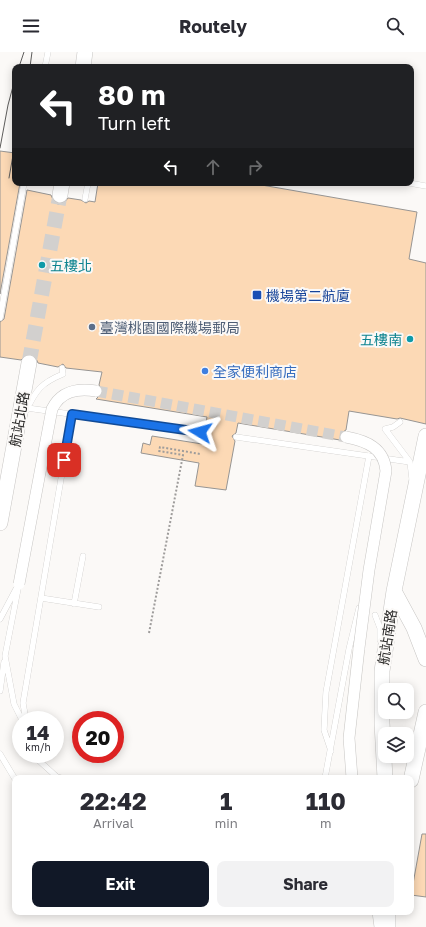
<!DOCTYPE html>
<html lang="en">
<head>
<meta charset="utf-8">
<style>
	body { margin:0; font-family:"Golos Text","Noto Sans TC",sans-serif; background:#f2f2f3; color:#2b2b33; height:100vh; display:flex; flex-direction:column; font-size:15px; white-space:nowrap }
	* { box-sizing:border-box; margin:0 }
	p { font-size:13px; color:#7c7c81 }
	.icon { flex:none; width:22px; height:22px; fill:none; stroke:currentColor; stroke-width:2; stroke-linecap:round; stroke-linejoin:round }
	.map { position:relative; flex:1; overflow:hidden }
	.details { position:absolute; left:12px; top:723px; width:402px; height:140px; display:flex; flex-direction:column; background:#fff; border-radius:8px; box-shadow:0 2px 10px #0003 }
	.details>* { flex:none }
	.hud { position:absolute; left:12px; top:12px; width:402px; height:122px; border-radius:8px; box-shadow:0 2px 10px #0003; background:#202124; color:#fff; overflow:hidden }
	.fabs { position:absolute; left:378px; top:631px; display:grid; gap:8px }
	.fabs a { display:grid; place-items:center; width:36px; height:36px; border-radius:8px; background:#fff; box-shadow:0 2px 10px #0003; font-size:20px }
	.speed { position:absolute; left:12px; top:659px; display:flex; gap:8px; font-size:20px; font-weight:700; text-align:center }
	.speed>* { display:grid; place-content:center; width:52px; height:52px; border-radius:50%; background:#fff; box-shadow:0 2px 10px #0003; line-height:1 }
	.speed small { font-size:10px; font-weight:400 }
	.speed .limit { border:6px solid #d22; background:#fff; color:#111 }
	.pin { position:absolute; display:grid; place-items:center; width:34px; height:34px; color:#fff; margin:-17px; border-radius:8px; box-shadow:0 2px 6px #0006 }
	.me { position:absolute; width:44px; margin:-22px; rotate:278deg; stroke-linejoin:round; filter:drop-shadow(0 0 3px #0008) }
	.turn { display:flex; align-items:center; gap:14px; height:84px; padding:0 20px; font-size:18px }
	.turn .icon { width:52px; height:52px; stroke-width:2.5 }
	.turn b { display:block; font-size:28px; line-height:34px }
	.lanes { display:flex; align-items:center; height:38px; padding:0 20px; background:#0003; justify-content:center; gap:20px; direction:ltr }
	.lanes .off { opacity:.35 }
	.eta { display:flex; justify-content:space-evenly; align-items:center; height:68px; text-align:center }
	.eta b { font-size:24px; font-weight:700; line-height:28px }
	.button { display:flex; gap:8px; margin-top:auto; padding:8px 20px }
	.button a { flex:1; height:46px; border-radius:8px; background:#111827; color:#fff; font-size:16px; font-weight:700; line-height:46px; text-align:center }
	.button a+a { background:#f2f2f3; color:#2b2b33 }
	header { display:flex; justify-content:space-between; align-items:center; height:52px; padding:0 20px; background:#fff; font-size:18px; font-weight:700 }
	.map>svg:first-child { display:block }
	.building { fill:#fcd9b5; stroke:#979593 }
	.lines { fill:none; stroke-linecap:round; stroke-linejoin:round }
	.street-tunnel { stroke:#d2d0ce; stroke-width:11; stroke-dasharray:11 5.5; stroke-linecap:butt }
	.secondary-tunnel { stroke:#d2d0ce; stroke-width:15; stroke-dasharray:15 8; stroke-linecap:butt }
	.lane-casing { stroke:#c7c5c3; stroke-width:6 }
	.street-casing { stroke:#c7c5c3; stroke-width:12 }
	.secondary-casing { stroke:#c7c5c3; stroke-width:16 }
	.path { stroke:#9e9c9b; stroke-width:2; stroke-dasharray:2 2; stroke-linecap:butt }
	.lane { stroke:#fff; stroke-width:5.5 }
	.street { stroke:#fff; stroke-width:11 }
	.secondary { stroke:#fff; stroke-width:15 }
	.tram { stroke:#5e5d5c; stroke-width:1 }
	.street-bridge-casing { stroke:#c7c5c3; stroke-width:12; stroke-linecap:butt }
	.street-bridge { stroke:#fff; stroke-width:11 }
	.route-casing { stroke:#114b97; stroke-width:10 }
	.route { stroke:#1a73e8; stroke-width:7 }
	.culture-dot { fill:#0f9aa8; stroke:#fbf9f7; stroke-width:1.5 }
	.transit-dot { fill:#1a4fb4; stroke:#fbf9f7; stroke-width:1.5 }
	.service-dot { fill:#5c6f8a; stroke:#fbf9f7; stroke-width:1.5 }
	.shop-dot { fill:#3f7fe0; stroke:#fbf9f7; stroke-width:1.5 }
	.labels { text-anchor:middle; dominant-baseline:central; stroke-width:4; stroke-linejoin:round; paint-order:stroke }
	.culture-label { font-size:14px; fill:#0d838f; stroke:#fbf9f7; text-anchor:start }
	.transit-label { font-size:14px; fill:#164399; stroke:#fbf9f7; text-anchor:start }
	.service-label { font-size:14px; fill:#4e5e75; stroke:#fbf9f7; text-anchor:start }
	.shop-label { font-size:14px; fill:#366cbe; stroke:#fbf9f7; text-anchor:start }
	.street-label { font-size:14px; fill:#2c2b2a; stroke:#fbf9f7 }
</style>
</head>
<body>
<header><svg class="icon" aria-label="menu" viewBox="0 0 24 24"><path d="M4 6h16M4 12h16M4 18h16"/></svg>Routely<svg class="icon" aria-label="search" viewBox="0 0 24 24"><circle cx="10" cy="10" r="6"/><path d="M15 15l6 6"/></svg></header>
<div class="map">
<svg width="426" height="875" viewBox="0 0 426 875">
	<rect width="100%" height="100%" fill="#fbf9f7"/>
	<!-- building -->
	<path class="building" d="M0 99 15 101V131H20L0 242Z
		M98 131H250L417 160 409 207 426 211V372L400 366 397 367 349 359 346 378 341 381 340 388 238 371 236 381 232 384 235 389 226 438 195 434 199 411 141 401 143 391 150 393 152 384 202 392 207 365 96 347 103 340 99 333 102 320 66 316 63 312 58 315 38 311 35 304 30 302 26 303 21 308 0 305V270L4 267 27 138 51 143 54 150 58 152 64 151 68 146 81 148 86 151 89 149 95 150Z
		M422 782H426V845L411 843Z"/>
	<g class="lines">
		<!-- street-tunnel -->
		<path class="street-tunnel" d="M96 339 346 385"/>
		<!-- secondary-tunnel -->
		<path class="secondary-tunnel" d="M29 311 60 143"/>
		<defs>
			<path id="lane" d="M45 15 48 0
				M409 131 426 134
				M85 147 88 131
				M0 266 24 131
				M27 356 200 380
				M26 359C36 338 41 331 63 322L62 316
				M400 370 393 375 385 377 410 410 412 427
				M236 385 410 410
				M19 532 5 604 14 652 22 668
				M41 546 99 555
				M74 552 83 504
				M375 563 380 576V588
				M0 567 16 537
				M0 639 4 610
				M26 668 23 651 72 362
				M331 699 324 678 326 640 369 404
				M0 702 15 727
				M35 702 36 706 57 725 61 726
				M325 726 349 597 359 556"/>
			<path id="street" d="M352 726 349 686 359 596
				M378 860 380 875"/>
			<path id="secondary" d="M83 15 85 0
				M60 143 62 131
				M0 471 29 311
				M394 539 414 576 426 607
				M385 726 382 671V619L394 539 426 384
				M411 728 426 660
				M388 875V860"/>
		</defs>
		<!-- lane casing -->
		<use href="#lane" class="lane-casing"/>
		<!-- street casing -->
		<use href="#street" class="street-casing"/>
		<!-- secondary casing -->
		<use href="#secondary" class="secondary-casing"/>
		<!-- path -->
		<path class="path" d="M149 581 183 403 159 399 160 395 200 402"/>
		<!-- lane -->
		<use href="#lane" class="lane"/>
		<!-- street -->
		<use href="#street" class="street"/>
		<!-- secondary -->
		<use href="#secondary" class="secondary"/>
		<!-- tram -->
		<path class="tram" d="M19 15 24 0
			M30 15 32 0
			M0 96 8 53 15 27
			M9 126 15 92"/>
		<defs>
			<path id="street-bridge" d="M346 385C367 389 384 396 386 419L369 518 359 596
				M19 532 52 357C61 339 77 336 96 339"/>
		</defs>
		<!-- street-bridge casing -->
		<use href="#street-bridge" class="street-bridge-casing"/>
		<!-- street-bridge -->
		<use href="#street-bridge" class="street-bridge"/>
	</g>
	<g class="lines">
		<defs>
			<path id="route" d="M64 408 72 362 200 380"/>
		</defs>
		<!-- route casing -->
		<use href="#route" class="route-casing"/>
		<!-- route -->
		<use href="#route" class="route"/>
	</g>
	<!-- markers -->
	<g class="culture-dot">
		<circle cx="42" cy="213" r="4"/>
		<circle cx="410" cy="287" r="4"/>
	</g>
	<rect class="transit-dot" x="252" y="238" width="10" height="10" rx="2"/>
	<circle class="service-dot" cx="92" cy="275" r="4"/>
	<circle class="shop-dot" cx="205" cy="319" r="4"/>
	<g class="labels">
		<!-- culture labels -->
		<g class="culture-label">
			<text x="50" y="213">五樓北</text>
			<text x="402" y="287" text-anchor="end">五樓南</text>
		</g>
		<!-- transit labels -->
		<g class="transit-label">
			<text x="266" y="243">機場第二航廈</text>
		</g>
		<!-- service labels -->
		<g class="service-label">
			<text x="100" y="275">臺灣桃園國際機場郵局</text>
		</g>
		<!-- shop labels -->
		<g class="shop-label">
			<text x="213" y="319">全家便利商店</text>
		</g>
		<!-- street labels -->
		<g class="street-label">
			<text transform="translate(19 367) rotate(-80)">航站北路</text>
			<text transform="translate(387 585) rotate(-81)">航站南路</text>
		</g>
	</g>
</svg>
<div class="fabs">
<a><svg class="icon" aria-label="search" viewBox="0 0 24 24"><circle cx="10" cy="10" r="6"/><path d="M15 15l6 6"/></svg></a>
<a><svg class="icon" aria-label="layers" viewBox="0 0 24 24"><path d="M12 4l9 5-9 5-9-5zM3 14l9 5 9-5"/></svg></a>
</div>
<div class="speed"><div>14<small>km/h</small></div><div class="limit">20</div></div>
<div class="pin" style="left:64px;top:408px;background:#d93025"><svg class="icon" aria-label="arrive" viewBox="0 0 24 24"><path d="M6 21V4h12l-3 4 3 4H6"/></svg></div>
<svg class="me" style="left:200px;top:380px" viewBox="-20 -20 40 40"><path d="M0-17L14 15 0 8-14 15z" fill="#1a73e8" stroke="#fff" stroke-width="4"/></svg>
<div class="hud">
<div class="turn"><svg class="icon" aria-label="left" viewBox="0 0 24 24"><path d="M17 20v-9H6M10 6l-5 5 5 5"/></svg><div><b>80 m</b>Turn left</div></div>
<div class="lanes"><svg class="icon" aria-label="left" viewBox="0 0 24 24"><path d="M17 20v-9H6M10 6l-5 5 5 5"/></svg><svg class="icon off" aria-label="ahead" viewBox="0 0 24 24"><path d="M12 20V5M6 11l6-6 6 6"/></svg><svg class="icon off" aria-label="right" viewBox="0 0 24 24"><path d="M7 20v-9h11M14 6l5 5-5 5"/></svg></div>
</div>
<section class="details">
<div class="eta">
<div><b>22:42</b><p>Arrival</p></div>
<div><b>1</b><p>min</p></div>
<div><b>110</b><p>m</p></div>
</div>
<div class="button"><a>Exit</a><a>Share</a></div>
</section>
</div>
</body>
</html>
